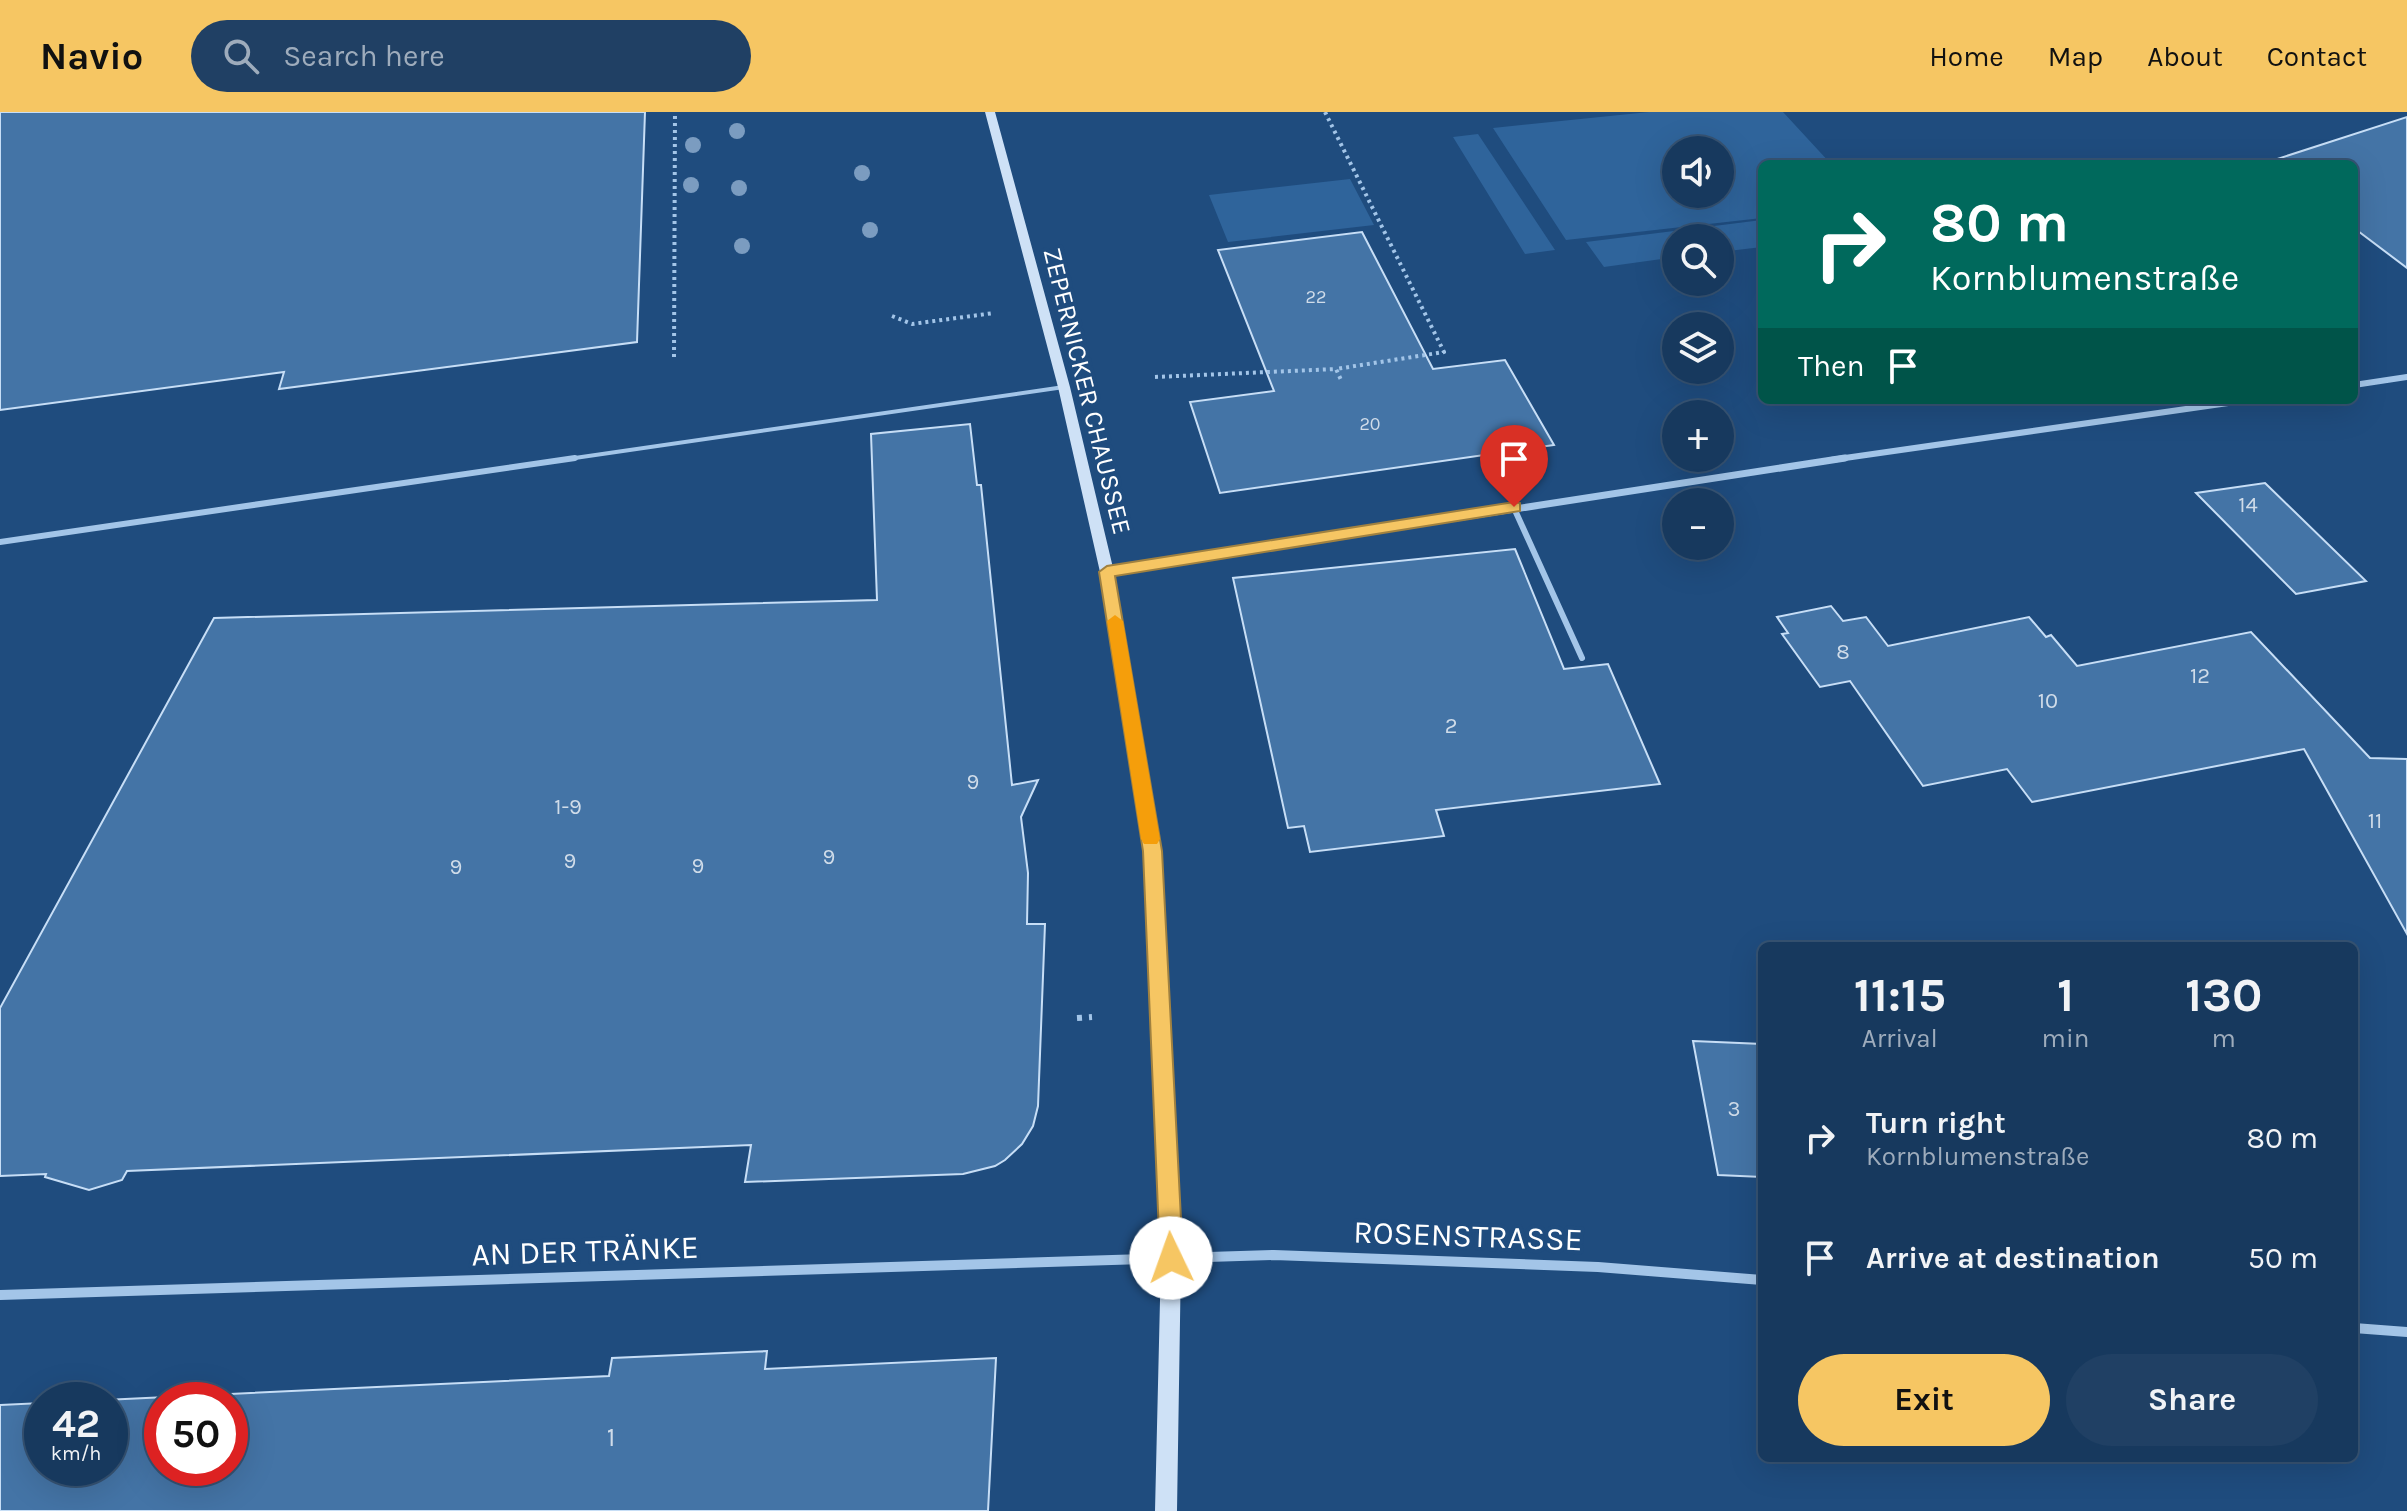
<!DOCTYPE html>
<html lang="en">
<head>
<meta charset="utf-8">
<style>
	body { margin:0; font-family:Karla,sans-serif; background:#204064; color:#f1f3f6; height:100vh; display:flex; flex-direction:column; font-size:30px; white-space:nowrap }
	* { box-sizing:border-box; margin:0 }
	p { font-size:26px; color:#9eacbc }
	.icon { flex:none; width:44px; height:44px; fill:none; stroke:currentColor; stroke-width:2; stroke-linecap:round; stroke-linejoin:round }
	.map { position:relative; flex:1; overflow:hidden }
	.details { position:absolute; left:1758px; top:830px; width:600px; height:520px; display:flex; flex-direction:column; background:#17395e; border-radius:12px; box-shadow:0 8px 32px #0002,0 0 0 2px #365373 }
	.details>* { flex:none }
	.top-card { position:absolute; left:1758px; top:48px; width:600px; height:244px; border-radius:12px; box-shadow:0 8px 32px #0002,0 0 0 2px #365373; background:#00695c; color:#fff; overflow:hidden }
	.tools { position:absolute; left:1662px; top:24px; display:grid; gap:16px }
	.tools a { display:grid; place-items:center; width:72px; height:72px; border-radius:50%; background:#17395e; box-shadow:0 8px 32px #0002,0 0 0 2px #365373; font-size:40px }
	.speed { position:absolute; left:24px; top:1270px; display:flex; gap:16px; font-size:40px; font-weight:700; text-align:center }
	.speed>* { display:grid; place-content:center; width:104px; height:104px; border-radius:50%; background:#17395e; box-shadow:0 8px 32px #0002,0 0 0 2px #365373; line-height:1 }
	.speed small { font-size:20px; font-weight:400 }
	.speed .limit { border:12px solid #d22; background:#fff; color:#111 }
	.pin { position:absolute; display:grid; place-items:center; width:68px; height:68px; color:#fff; margin:-82px -34px; border-radius:50% 50% 50% 0; rotate:-45deg; box-shadow:0 0 8px #0007 }
	.pin .icon { rotate:45deg }
	.me { position:absolute; width:88px; margin:-44px; rotate:357deg; stroke-linejoin:round; filter:drop-shadow(0 0 6px #0008) }
	.turn { display:flex; align-items:center; gap:28px; height:168px; padding:0 40px; font-size:36px }
	.turn .icon { width:104px; height:104px; stroke-width:2.5 }
	.turn b { display:block; font-size:56px; line-height:68px }
	.then { display:flex; align-items:center; height:76px; padding:0 40px; background:#0003; gap:16px; font-size:30px }
	.eta { display:flex; justify-content:space-evenly; align-items:center; height:136px; text-align:center }
	.eta b { font-size:48px; font-weight:700; line-height:56px }
	.cta { display:flex; gap:16px; margin-top:auto; padding:16px 40px }
	.cta a { flex:1; height:92px; border-radius:48px; background:#f6c663; color:#111; font-size:32px; font-weight:700; line-height:92px; text-align:center }
	.cta a+a { background:#204064; color:#f1f3f6 }
	ul { padding:0; list-style:none }
	li { display:flex; align-items:center; gap:24px; height:120px; padding:0 40px }
	li div { flex:1 }
	li b { display:block; font-size:30px }
	li em { font-style:normal }
	header { display:flex; align-items:center; gap:48px; box-sizing:border-box; height:112px; padding:0 40px; background:#f6c663; color:#111 }
	header strong { font-size:38px }
	nav { display:flex; gap:44px; margin-inline-start:auto; font-size:28px }
	.search { width:560px; height:72px; background:#204064; display:flex; align-items:center; gap:20px; box-sizing:border-box; padding:0 28px; border-radius:44px; color:#9eacbc; font-size:30px }
	.map>svg:first-child { display:block }
	.green { fill:#2f649b; fill-rule:evenodd }
	.building { fill:#4474a6; stroke:#c7def6; stroke-width:2; fill-rule:evenodd }
	.lines { fill:none; stroke-linecap:round; stroke-linejoin:round }
	.path-far1 { stroke:#a3c5e8; stroke-width:4; stroke-dasharray:3 4; stroke-linecap:butt }
	.path { stroke:#a3c5e8; stroke-width:6; stroke-dasharray:5 7; stroke-linecap:butt }
	.service-far1 { stroke:#a3c5e8; stroke-width:4 }
	.service { stroke:#a3c5e8; stroke-width:6 }
	.minor-far2 { stroke:#a3c5e8; stroke-width:6 }
	.minor-far1 { stroke:#a3c5e8; stroke-width:7 }
	.minor { stroke:#a3c5e8; stroke-width:10 }
	.secondary { fill:#cee1f6; fill-rule:evenodd }
	.tree { fill:#7b9cc0 }
	.route { fill:#f6c663; stroke:#a08140; stroke-width:2 }
	.slow { fill:#f59e0b }
	.labels { text-anchor:middle; dominant-baseline:central; stroke-width:8; stroke-linejoin:round; paint-order:stroke }
	.far-number-label { font-size:18px; fill:#d0dce9 }
	.number-label { font-size:22px; fill:#d0dce9 }
	.street-label { font-size:26px; fill:#fff; stroke:#1f4c7e }
	.near-number-label { font-size:26px; fill:#d0dce9 }
	.near-street-label { font-size:32px; fill:#fff; stroke:#1f4c7e }
</style>
</head>
<body>
<header>
<strong>Navio</strong>
<div class="search"><svg class="icon" aria-label="search" viewBox="0 0 24 24"><circle cx="10" cy="10" r="6"/><path d="M15 15l6 6"/></svg>Search here</div>
<nav><a>Home</a><a>Map</a><a>About</a><a>Contact</a></nav>
</header>
<div class="map">
<svg width="2407" height="1399" viewBox="0 0 2407 1399">
	<rect width="100%" height="100%" fill="#1f4c7e"/>
	<!-- green -->
	<path class="green" d="M1649 0H1783L1831 52H1762V106L1566 128 1493 16ZM1676 38H1720V82H1676Z
		M1478 22 1555 138 1525 142 1453 25Z
		M1350 67 1374 113 1228 130 1209 83Z
		M1762 108V135L1720 140V126H1676V145L1604 155 1586 130Z"/>
	<!-- building -->
	<path class="building" d="M0 0H645L637 230 279 277 284 260 0 298Z
		M2407 5V156L2354 116V52L2268 50Z
		M1362 120 1433 257 1505 248 1554 333 1220 381 1190 290 1274 279 1218 138Z
		M970 312 977 373H981L1012 673 1038 668 1021 705 1028 761 1027 812H1045L1038 994 1033 1014 1022 1032 1005 1048 995 1054 963 1062 745 1070 751 1033 127 1059 122 1068 89 1078 45 1065 46 1062 0 1064V896L214 506 877 488 871 322Z
		M2265 371 2366 469 2296 482 2196 381Z
		M1515 437 1564 557 1608 552 1660 672 1436 698 1444 724 1310 740 1304 714 1288 716 1233 466Z
		M1831 494 1843 509 1866 505 1888 534 2029 505 2046 525 2051 523 2077 554 2251 520 2370 646 2407 647V822L2304 637 2032 690 2007 657 1923 674 1850 569 1820 575 1782 522 1788 521 1777 505Z
		M1693 929 1762 932V1065L1718 1063Z
		M767 1239 765 1257 996 1246 988 1399H0V1293L42 1291V1356H110V1288H104L609 1264 612 1246ZM162 1288H230V1356H162Z"/>
	<g class="lines">
		<!-- path-far1 -->
		<path class="path-far1" d="M1325 0 1444 240 1336 257
			M892 204 912 212 994 201
			M674 245 675 0
			M1155 265 1336 257 1342 270"/>
		<!-- path -->
		<path class="path" d="M1077 906 1092 905"/>
		<!-- service-far1 -->
		<path class="service-far1" d="M561 348 1064 275"/>
		<!-- service -->
		<path class="service" d="M1514 396 1582 546
			M0 430 575 346"/>
		<!-- minor-far2 -->
		<path class="minor-far2" d="M2354 273 2407 265
			M1831 348 2249 288"/>
		<!-- minor-far1 -->
		<path class="minor-far1" d="M1107 460 1845 346"/>
		<!-- minor -->
		<path class="minor" d="M0 1183 1274 1143 1598 1155 1762 1168
			M2354 1216 2407 1220"/>
		<!-- secondary -->
		<path class="secondary" d="M985 0H995L1070 275 1114 460 1161 739 1181 1146 1177 1399H1155L1161 1146 1145 739 1100 460 1058 275Z"/>
	</g>
	<!-- trees -->
	<g class="tree">
		<circle cx="737" cy="19" r="8"/>
		<circle cx="693" cy="33" r="8"/>
		<circle cx="862" cy="61" r="8"/>
		<circle cx="691" cy="73" r="8"/>
		<circle cx="739" cy="76" r="8"/>
		<circle cx="870" cy="118" r="8"/>
		<circle cx="742" cy="134" r="8"/>
	</g>
	<!-- route -->
	<path class="route" d="M1514 390 1520 391V399L1115 464 1162 739 1183 1146 1179 1154 1171 1157 1163 1154 1160 1146 1143 739 1099 460 1107 454Z"/>
	<!-- slow -->
	<path class="slow" d="M1115 503 1123 509 1160 727 1157 732H1144L1141 727 1107 509Z"/>
	<g class="labels">
		<!-- far-number labels -->
		<g class="far-number-label">
			<text x="1316" y="185">22</text>
			<text x="1370" y="312">20</text>
		</g>
		<!-- number labels -->
		<g class="number-label">
			<text x="2248" y="393">14</text>
			<text x="1843" y="540">8</text>
			<text x="2200" y="564">12</text>
			<text x="2048" y="589">10</text>
			<text x="1451" y="614">2</text>
			<text x="973" y="670">9</text>
			<text x="568" y="695">1-9</text>
			<text x="2375" y="709">11</text>
			<text x="829" y="745">9</text>
			<text x="570" y="749">9</text>
			<text x="698" y="754">9</text>
			<text x="456" y="755">9</text>
			<text x="1734" y="997">3</text>
		</g>
		<!-- street labels -->
		<g class="street-label">
			<text transform="translate(1087 279) rotate(76)">ZEPERNICKER CHAUSSEE</text>
		</g>
		<!-- near-number labels -->
		<g class="near-number-label">
			<text x="611" y="1325">1</text>
		</g>
		<!-- near-street labels -->
		<g class="near-street-label">
			<text transform="translate(1468 1124) rotate(2)">ROSENSTRASSE</text>
			<text transform="translate(585 1139) rotate(-2)">AN DER TRÄNKE</text>
		</g>
	</g>
</svg>
<div class="tools">
<a><svg class="icon" aria-label="sound" viewBox="0 0 24 24"><path d="M4 9h4l5-4v14l-5-4H4zM17 9q2 3 0 6"/></svg></a>
<a><svg class="icon" aria-label="search" viewBox="0 0 24 24"><circle cx="10" cy="10" r="6"/><path d="M15 15l6 6"/></svg></a>
<a><svg class="icon" aria-label="layers" viewBox="0 0 24 24"><path d="M12 4l9 5-9 5-9-5zM3 14l9 5 9-5"/></svg></a>
<a>+</a>
<a>−</a>
</div>
<div class="speed"><div>42<small>km/h</small></div><div class="limit">50</div></div>
<div class="pin" style="left:1514px;top:395px;background:#d93025"><svg class="icon" aria-label="arrive" viewBox="0 0 24 24"><path d="M6 21V4h12l-3 4 3 4H6"/></svg></div>
<svg class="me" style="left:1171px;top:1146px" viewBox="-20 -20 40 40"><circle r="19" fill="#fff"/><path d="M0-13L10 11 0 6-10 11z" fill="#f6c663"/></svg>
<div class="top-card">
<div class="turn"><svg class="icon" aria-label="right" viewBox="0 0 24 24"><path d="M7 20v-9h11M14 6l5 5-5 5"/></svg><div><b>80 m</b>Kornblumenstraße</div></div>
<div class="then">Then<svg class="icon" aria-label="arrive" viewBox="0 0 24 24"><path d="M6 21V4h12l-3 4 3 4H6"/></svg></div>
</div>
<section class="details">
<div class="eta">
<div><b>11:15</b><p>Arrival</p></div>
<div><b>1</b><p>min</p></div>
<div><b>130</b><p>m</p></div>
</div>
<ul>
<li><svg class="icon" aria-label="right" viewBox="0 0 24 24"><path d="M7 20v-9h11M14 6l5 5-5 5"/></svg><div><b>Turn right</b><p>Kornblumenstraße</p></div><em>80 m</em></li>
<li><svg class="icon" aria-label="arrive" viewBox="0 0 24 24"><path d="M6 21V4h12l-3 4 3 4H6"/></svg><div><b>Arrive at destination</b></div><em>50 m</em></li>
</ul>
<div class="cta"><a>Exit</a><a>Share</a></div>
</section>
</div>
</body>
</html>
